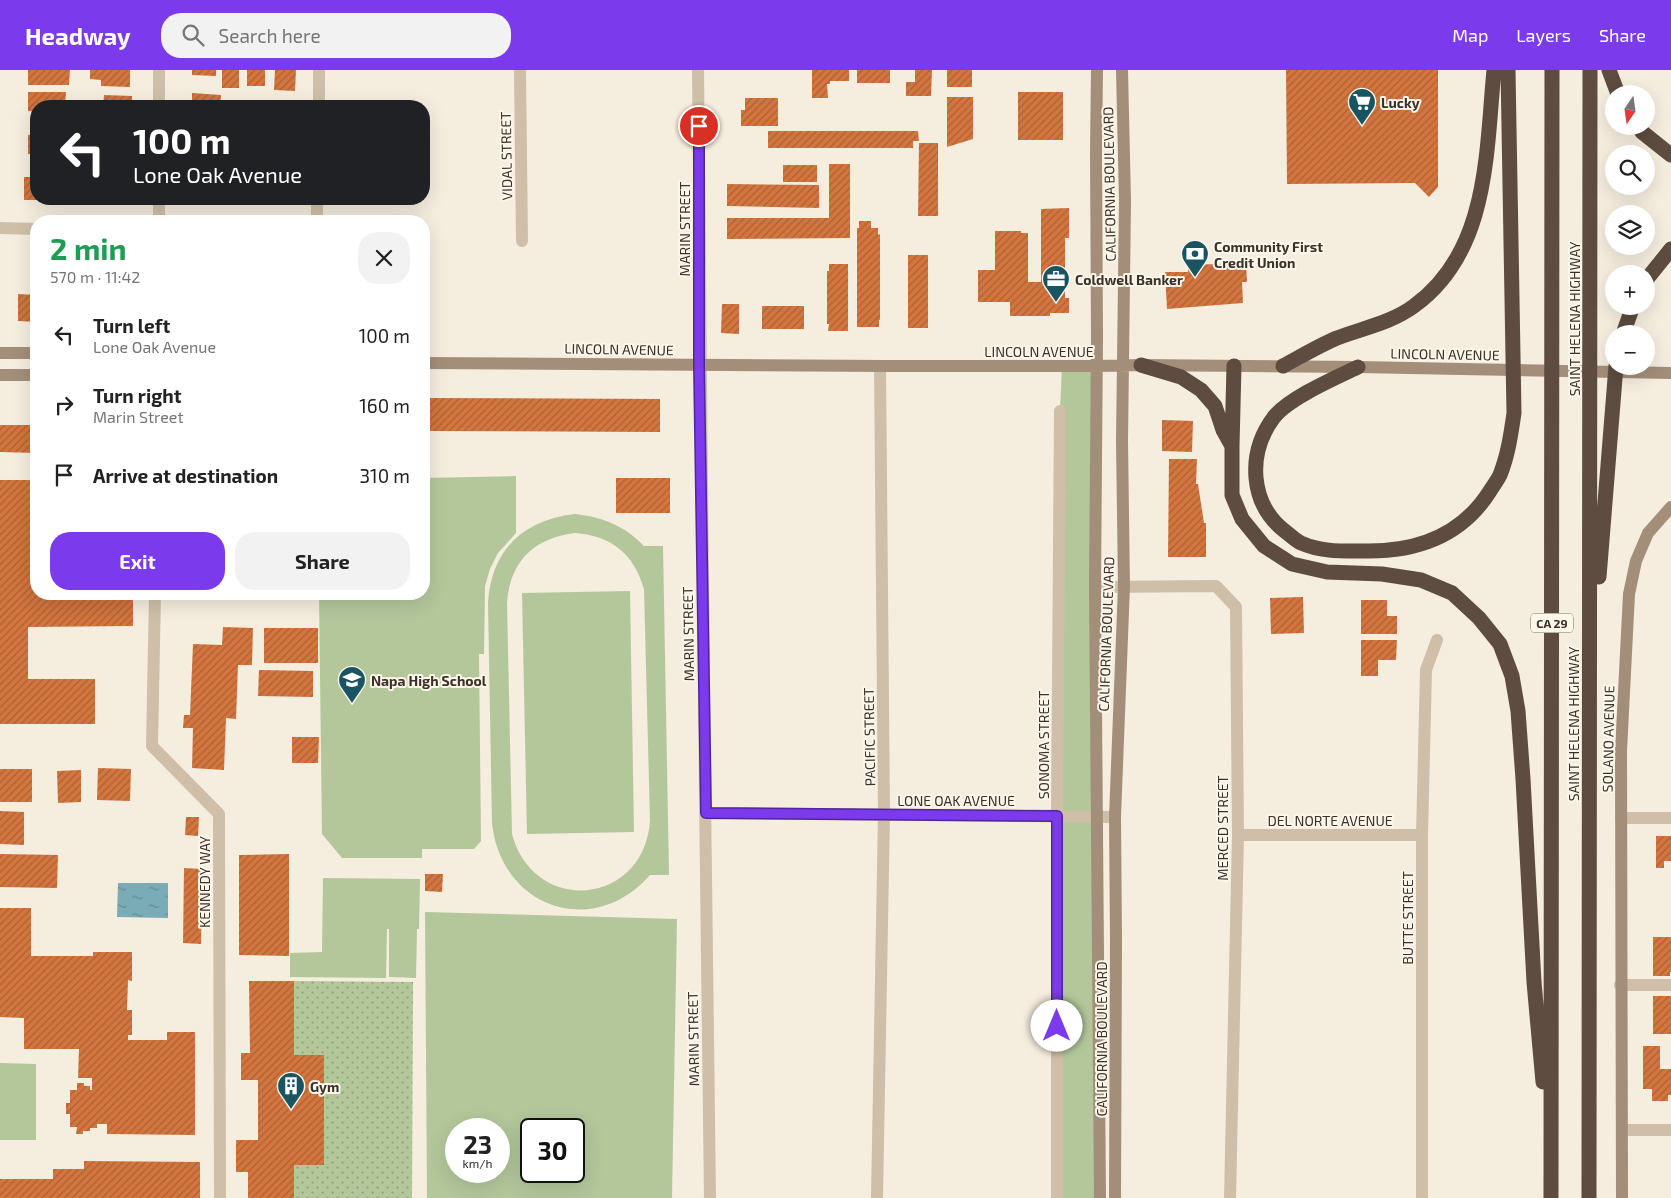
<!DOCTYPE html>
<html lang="en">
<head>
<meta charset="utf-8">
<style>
	body { margin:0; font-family:"Exo 2",sans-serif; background:#f2f2f2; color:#222; height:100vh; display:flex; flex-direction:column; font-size:19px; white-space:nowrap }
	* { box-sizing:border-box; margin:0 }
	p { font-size:16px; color:#767676 }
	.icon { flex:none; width:28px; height:28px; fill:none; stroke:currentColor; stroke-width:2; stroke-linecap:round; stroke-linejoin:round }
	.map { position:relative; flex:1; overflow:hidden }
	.sheet { position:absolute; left:30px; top:145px; width:400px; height:385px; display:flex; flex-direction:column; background:#fff; border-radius:20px; box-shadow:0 5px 20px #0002 }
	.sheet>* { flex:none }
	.guide { position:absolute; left:30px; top:30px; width:400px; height:105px; border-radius:20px; box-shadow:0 5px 20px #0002; background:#202124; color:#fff; overflow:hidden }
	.needle { width:32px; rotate:193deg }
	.buttons { position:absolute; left:1605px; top:15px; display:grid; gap:10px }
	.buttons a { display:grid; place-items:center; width:50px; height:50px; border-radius:50%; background:#fff; box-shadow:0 5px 20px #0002; font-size:25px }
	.speed { position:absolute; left:445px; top:1048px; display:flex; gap:10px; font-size:25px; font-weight:700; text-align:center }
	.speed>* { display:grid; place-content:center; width:65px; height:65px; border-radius:50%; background:#fff; box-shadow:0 5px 20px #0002; line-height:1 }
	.speed small { font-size:12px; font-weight:400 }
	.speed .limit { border:2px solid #111; border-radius:8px; background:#fff; color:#111 }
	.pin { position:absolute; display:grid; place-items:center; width:42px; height:42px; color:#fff; margin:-21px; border:2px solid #fff; border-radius:50%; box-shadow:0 1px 5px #0007 }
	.me { position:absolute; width:55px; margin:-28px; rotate:0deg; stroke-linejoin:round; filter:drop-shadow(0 0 4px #0008) }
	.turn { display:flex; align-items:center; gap:18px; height:105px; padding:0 20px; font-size:22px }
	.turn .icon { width:65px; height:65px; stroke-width:2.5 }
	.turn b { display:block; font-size:35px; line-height:42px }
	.round { display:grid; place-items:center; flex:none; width:52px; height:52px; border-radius:20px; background:#f2f2f2 }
	.headline { display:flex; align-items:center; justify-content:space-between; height:85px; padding:0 20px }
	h1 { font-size:30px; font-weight:700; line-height:38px; color:#1e9e55 }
	.cta { display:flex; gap:10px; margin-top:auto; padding:10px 20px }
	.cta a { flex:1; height:58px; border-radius:20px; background:#7c3aed; color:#fff; font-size:20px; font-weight:700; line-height:58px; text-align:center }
	.cta a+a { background:#f2f2f2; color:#222 }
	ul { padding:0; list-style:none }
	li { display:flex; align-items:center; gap:15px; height:70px; padding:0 20px }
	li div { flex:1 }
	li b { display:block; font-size:19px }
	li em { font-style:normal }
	header { display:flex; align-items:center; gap:30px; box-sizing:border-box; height:70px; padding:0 25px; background:#7c3aed; color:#fff }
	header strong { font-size:24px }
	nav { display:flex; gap:28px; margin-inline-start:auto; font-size:18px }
	.search { width:350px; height:45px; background:#f2f2f2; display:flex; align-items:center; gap:12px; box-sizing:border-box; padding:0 18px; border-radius:20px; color:#767676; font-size:19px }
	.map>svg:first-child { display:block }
	.green { fill:#b3c79b; fill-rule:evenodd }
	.park { fill:url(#park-dots) }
	.water { fill:url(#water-ripples) }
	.building { fill:url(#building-hatch) }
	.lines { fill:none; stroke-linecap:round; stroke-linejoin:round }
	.street { stroke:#cfbfa8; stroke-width:12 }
	.secondary { stroke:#a38e79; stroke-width:12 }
	.highway { stroke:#5d4c3f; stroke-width:15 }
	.route-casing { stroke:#51269a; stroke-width:12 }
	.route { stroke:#7c3aed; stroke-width:9 }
	.labels { text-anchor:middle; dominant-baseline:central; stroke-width:4; stroke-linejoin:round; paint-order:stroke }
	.shield { fill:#fcf6eb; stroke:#756c63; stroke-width:1 }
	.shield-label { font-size:12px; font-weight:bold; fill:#3b3129 }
	.poi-label { font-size:14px; font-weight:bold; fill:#3b3129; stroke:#fcf6eb; text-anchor:start }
	.street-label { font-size:14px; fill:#3b3129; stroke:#fcf6eb }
</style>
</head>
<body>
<header>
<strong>Headway</strong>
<div class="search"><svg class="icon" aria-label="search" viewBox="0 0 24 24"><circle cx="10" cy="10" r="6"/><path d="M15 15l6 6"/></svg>Search here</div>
<nav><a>Map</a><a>Layers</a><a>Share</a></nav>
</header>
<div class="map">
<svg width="1671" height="1128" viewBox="0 0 1671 1128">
	<defs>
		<pattern id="park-dots" width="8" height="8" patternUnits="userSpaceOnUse" patternTransform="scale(1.25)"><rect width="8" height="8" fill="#b3c79b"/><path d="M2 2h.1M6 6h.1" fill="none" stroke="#93a27e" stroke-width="1.8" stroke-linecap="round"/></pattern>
		<pattern id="water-ripples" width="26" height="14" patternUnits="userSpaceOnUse" patternTransform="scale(1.25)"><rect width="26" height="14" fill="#79acb6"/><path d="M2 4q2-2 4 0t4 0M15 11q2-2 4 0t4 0" fill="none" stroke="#648d94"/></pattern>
		<pattern id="building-hatch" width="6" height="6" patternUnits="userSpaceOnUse" patternTransform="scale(1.25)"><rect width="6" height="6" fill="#d3753e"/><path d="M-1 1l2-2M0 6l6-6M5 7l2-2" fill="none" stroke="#ac6134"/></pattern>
	</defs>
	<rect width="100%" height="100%" fill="#f5edde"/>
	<!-- green -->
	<path class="green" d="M1062 295 1097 296 1100 1128H1057L1060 341Z
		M516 406V463L498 483 490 499 485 516 484 584H479L481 771 474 779H422V788H342L322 764 319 524H424V408Z
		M575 444C603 447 625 456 644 476H663L669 805H650C593 870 501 838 492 753L488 533C491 481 522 450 575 444ZM575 463C612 466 634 484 644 519L650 751C644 836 534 846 512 764L507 533C510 491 534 468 575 463Z
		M630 521 634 762 527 764 522 523Z
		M323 808 420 809 419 859H407H417L416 908 389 907V859H387L386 908 290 907V883L322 882Z
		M425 842 677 849 672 1128H427ZM456 1059H499V1101H456ZM531 1059H574V1101H531Z
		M0 993 36 994V1070H0Z"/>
	<!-- park -->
	<path class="park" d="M294 911 413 912 412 1128H294V1095L324 1094V985H294Z"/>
	<!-- water -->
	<path class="water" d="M118 813H168V848L117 847Z"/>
	<!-- building -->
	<path class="building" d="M28 0H70L69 15H28Z
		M90 0H130V17L101 16V10L90 9Z
		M192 0H216V6L192 5Z
		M222 0H239V18H222Z
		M247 0H265V16H247Z
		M275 0H296L295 21 274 20Z
		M812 0H849V11H830V14H827L828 28H812Z
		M857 0H890V13H857Z
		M915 0H932L931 26H906V12H915Z
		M947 0H972V17H947Z
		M1286 0H1438V117L1429 127 1415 113 1287 114Z
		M28 22H66L65 36H36V42L28 41Z
		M1018 22H1063V70H1018Z
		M192 23 221 25 220 36H192Z
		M104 25 132 26V36H103Z
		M947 27H973V69L947 77Z
		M745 28H778V56H741V40H745Z
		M270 32 299 33V36H269Z
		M768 61H918L919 71H913V78H768Z
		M36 64V83L28 84V65Z
		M919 73H938V146H918Z
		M829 94H850V168L727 169V148H829Z
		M783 95H817V112H783Z
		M24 107H36V130H24Z
		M727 114 819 115V138L727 136Z
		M93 129H127V131H93Z
		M1069 138V168H1065V228H1069V243H1050V246H1010V232H978V200H995V161H1021V163H1028V212H1041V139Z
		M859 151H871V158H878V165L880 164V250H879V257H857V158H859Z
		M908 185H928V258H908Z
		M1246 193 1247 212H1242L1243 233 1167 239 1165 202H1188V195Z
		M829 194H848V261H828L829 254H827V201H829Z
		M18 224 36 225V252L18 251Z
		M722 234H739V264L721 263Z
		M762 236H804V259H762Z
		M424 328 660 329V362L424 361Z
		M1162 350 1193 351 1192 382 1162 381Z
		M0 355H36V383L0 382Z
		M1169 389H1197L1196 414H1198L1204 453H1206V487H1168Z
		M616 408H670V443H616Z
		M0 410H36V457H30V502H36V524H133V556L28 557V609H95V654H0Z
		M1303 527 1304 563 1271 564 1270 528Z
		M1361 530H1387V546H1397V564H1361Z
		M223 557 253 558 252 595H238L236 649 226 648 224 700 192 698 193 658H183L184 645H190L193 574 222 575Z
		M264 558H318V593H264Z
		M1361 570H1397L1396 590H1378V606H1361Z
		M259 600 313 601V627L258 626Z
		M292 667H319L318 693H292Z
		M98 698 131 699 130 731 97 730Z
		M0 699H32V732H0Z
		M81 700V732L58 733 57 701Z
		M0 741 24 742V775L0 774Z
		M186 747H199L198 766 185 765Z
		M1656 766H1671V791H1664V798H1656Z
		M0 784 58 785 57 818 0 817Z
		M289 784V886L239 885V785Z
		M184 798 202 799 201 874 183 873Z
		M425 804H443L442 822 425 821Z
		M0 838H31V886H93V882H132V911L128 910 127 940H132V965H128V970H167V962H195V1065L107 1064V1054H97V1058H90V1061H83V1064H76L77 1057H70V1044H66V1033H70V1020H77V1013H84V1016H90V1020H92V1008H78L79 979H24V948L0 947Z
		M1653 867H1671V902H1670V906H1653Z
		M249 911H294V985H324V1095H294V1128H248V1102H236V1070H258V1010H241V983H250Z
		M1653 926H1671V964H1653Z
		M1643 976H1660V999H1671V1025H1668V1031H1652V1019H1643Z
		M84 1091 200 1092V1128H0V1109H53V1099H84Z"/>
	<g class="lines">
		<!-- street -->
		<path class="street" d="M520 0 522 171
			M698 0C699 376 706 752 710 1128
			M159 36V0
			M319 36V0
			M159 151V129
			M317 151V129
			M0 158 36 159
			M1095 517 1216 516 1236 537 1238 765 1230 1128
			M155 524 152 676 219 744 220 1128
			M706 743 1115 747
			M1621 748H1671
			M1238 765H1422
			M1620 915H1671
			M1622 1060H1671
			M877 1128 884 744 880 296
			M1057 1128V746L1060 341
			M1422 1128V765L1426 600 1437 570"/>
		<!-- secondary -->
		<path class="secondary" d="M1097 0 1096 83 1097 266 1095 517 1100 1128
			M0 283H36
			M424 293 886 296H1097L1141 295 1358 297 1671 303
			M0 305H36
			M1115 1128 1116 869 1115 747 1124 516 1122 371 1125 131 1122 0
			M1622 1128 1621 681 1629 524 1636 491 1648 463 1671 437"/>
		<!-- highway -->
		<path class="highway" d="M1609 0 1618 24
			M1638 56 1642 62 1671 85
			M1646 210 1671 179
			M1623 264 1633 236
			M1141 295 1181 307 1201 320 1215 336 1223 360 1232 376
			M1234 296 1232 376V425L1242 449 1264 476 1292 494 1327 502 1382 504 1421 510 1452 523 1479 548 1500 574 1512 606 1518 641 1523 709 1534 912 1543 1012
			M1283 296C1300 287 1318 276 1337 268 1363 258 1391 253 1414 236 1489 182 1486 83 1494 0
			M1358 297C1335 308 1289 328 1274 347 1247 383 1249 434 1286 462 1290 465 1295 470 1301 473 1321 482 1342 481 1364 481 1415 482 1461 467 1490 421 1493 416 1497 411 1500 405 1508 385 1511 364 1514 343L1508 0
			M1599 507 1616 296
			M1551 1128 1552 0
			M1589 1128 1590 0"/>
	</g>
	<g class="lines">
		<defs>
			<path id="route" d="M699 56V294L706 743 1057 746V956"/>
		</defs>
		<!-- route casing -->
		<use href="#route" class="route-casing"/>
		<!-- route -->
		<use href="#route" class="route"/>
	</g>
	<!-- icons -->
	<defs>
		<symbol id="supermarket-pin" viewBox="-11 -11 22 30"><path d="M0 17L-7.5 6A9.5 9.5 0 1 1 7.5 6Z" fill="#195462" stroke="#fcf6eb"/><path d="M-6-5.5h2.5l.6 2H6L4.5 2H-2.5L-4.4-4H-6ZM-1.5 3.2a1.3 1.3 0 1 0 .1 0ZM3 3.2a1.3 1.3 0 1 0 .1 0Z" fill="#fff"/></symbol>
		<symbol id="bank-pin" viewBox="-11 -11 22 30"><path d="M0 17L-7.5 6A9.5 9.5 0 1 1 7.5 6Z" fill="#195462" stroke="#fcf6eb"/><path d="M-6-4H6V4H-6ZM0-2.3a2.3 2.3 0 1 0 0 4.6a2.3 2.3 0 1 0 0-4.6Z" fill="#fff"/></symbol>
		<symbol id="office-pin" viewBox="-11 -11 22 30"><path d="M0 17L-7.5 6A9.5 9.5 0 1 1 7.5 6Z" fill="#195462" stroke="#fcf6eb"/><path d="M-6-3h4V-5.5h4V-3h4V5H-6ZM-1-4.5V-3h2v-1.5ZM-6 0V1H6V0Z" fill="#fff"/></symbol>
		<symbol id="school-pin" viewBox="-11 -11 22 30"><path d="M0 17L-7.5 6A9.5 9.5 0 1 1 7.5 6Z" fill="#195462" stroke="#fcf6eb"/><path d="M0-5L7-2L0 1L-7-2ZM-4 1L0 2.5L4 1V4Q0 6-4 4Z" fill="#fff"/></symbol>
		<symbol id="building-pin" viewBox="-11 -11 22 30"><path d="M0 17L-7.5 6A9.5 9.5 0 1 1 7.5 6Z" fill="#195462" stroke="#fcf6eb"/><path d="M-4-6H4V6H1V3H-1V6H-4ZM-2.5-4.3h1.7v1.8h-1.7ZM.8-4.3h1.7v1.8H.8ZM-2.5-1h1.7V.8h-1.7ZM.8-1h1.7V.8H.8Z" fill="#fff"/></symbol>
	</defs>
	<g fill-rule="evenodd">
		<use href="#supermarket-pin" x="1346" y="16" width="32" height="43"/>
		<use href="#bank-pin" x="1179" y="168" width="32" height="43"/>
		<use href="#office-pin" x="1040" y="193" width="32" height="43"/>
		<use href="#school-pin" x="336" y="594" width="32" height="43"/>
		<use href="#building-pin" x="275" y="1000" width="32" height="43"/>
	</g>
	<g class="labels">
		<!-- shield labels -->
		<rect class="shield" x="1531" y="543.5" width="42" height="19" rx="4"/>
		<g class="shield-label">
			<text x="1552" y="553">CA 29</text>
		</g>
		<!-- poi labels -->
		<g class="poi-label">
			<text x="1381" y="32">Lucky</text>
			<text x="1214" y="176">Community First<tspan x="1214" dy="16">Credit Union</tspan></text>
			<text x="1075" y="209">Coldwell Banker</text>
			<text x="371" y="610">Napa High School</text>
			<text x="310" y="1016">Gym</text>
		</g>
		<!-- street labels -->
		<g class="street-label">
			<text transform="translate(506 86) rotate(-91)">VIDAL STREET</text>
			<text transform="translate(1109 114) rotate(-91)">CALIFORNIA BOULEVARD</text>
			<text transform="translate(684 159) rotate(-90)">MARIN STREET</text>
			<text transform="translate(1574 249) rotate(-90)">SAINT HELENA HIGHWAY</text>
			<text transform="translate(619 279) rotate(1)">LINCOLN AVENUE</text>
			<text x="1039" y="281">LINCOLN AVENUE</text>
			<text transform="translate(1445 284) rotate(1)">LINCOLN AVENUE</text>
			<text transform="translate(688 564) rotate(-91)">MARIN STREET</text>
			<text transform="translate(1106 564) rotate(-88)">CALIFORNIA BOULEVARD</text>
			<text transform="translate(1573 654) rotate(-90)">SAINT HELENA HIGHWAY</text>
			<text transform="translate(869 667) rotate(-91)">PACIFIC STREET</text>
			<text transform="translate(1608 669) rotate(-89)">SOLANO AVENUE</text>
			<text transform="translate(1043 675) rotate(-90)">SONOMA STREET</text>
			<text x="956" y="730">LONE OAK AVENUE</text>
			<text x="1330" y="750">DEL NORTE AVENUE</text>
			<text transform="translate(1222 758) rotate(-90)">MERCED STREET</text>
			<text transform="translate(204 812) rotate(-90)">KENNEDY WAY</text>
			<text transform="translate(1407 848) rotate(-90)">BUTTE STREET</text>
			<text transform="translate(693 969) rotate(-91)">MARIN STREET</text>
			<text transform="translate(1101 969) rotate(-90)">CALIFORNIA BOULEVARD</text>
		</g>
	</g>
</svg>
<div class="buttons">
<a><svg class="needle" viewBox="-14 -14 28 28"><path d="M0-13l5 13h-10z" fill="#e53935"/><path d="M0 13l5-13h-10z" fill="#767676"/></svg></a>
<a><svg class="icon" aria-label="search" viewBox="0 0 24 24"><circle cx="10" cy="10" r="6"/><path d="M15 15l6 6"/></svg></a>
<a><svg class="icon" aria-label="layers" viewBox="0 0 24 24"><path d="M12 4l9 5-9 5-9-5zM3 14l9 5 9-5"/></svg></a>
<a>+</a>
<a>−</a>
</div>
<div class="speed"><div>23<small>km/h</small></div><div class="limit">30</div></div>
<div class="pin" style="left:699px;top:56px;background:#d93025"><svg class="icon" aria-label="arrive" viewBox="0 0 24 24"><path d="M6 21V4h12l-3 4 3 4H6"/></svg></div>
<svg class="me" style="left:1057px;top:956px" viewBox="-20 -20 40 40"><circle r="19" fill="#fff"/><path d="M0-13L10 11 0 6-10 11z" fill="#7c3aed"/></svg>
<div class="guide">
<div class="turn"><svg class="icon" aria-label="left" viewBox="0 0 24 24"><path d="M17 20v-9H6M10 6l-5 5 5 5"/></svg><div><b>100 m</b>Lone Oak Avenue</div></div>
</div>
<section class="sheet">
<div class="headline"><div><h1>2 min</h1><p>570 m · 11:42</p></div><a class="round"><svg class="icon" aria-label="close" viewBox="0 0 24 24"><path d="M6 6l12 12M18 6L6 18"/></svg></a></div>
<ul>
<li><svg class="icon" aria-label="left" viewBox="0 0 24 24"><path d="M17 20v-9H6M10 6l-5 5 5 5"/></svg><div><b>Turn left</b><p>Lone Oak Avenue</p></div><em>100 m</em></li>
<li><svg class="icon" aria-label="right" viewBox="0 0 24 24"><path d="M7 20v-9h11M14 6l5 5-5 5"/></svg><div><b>Turn right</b><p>Marin Street</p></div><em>160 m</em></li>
<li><svg class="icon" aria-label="arrive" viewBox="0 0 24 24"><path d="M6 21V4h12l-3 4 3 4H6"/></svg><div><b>Arrive at destination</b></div><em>310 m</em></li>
</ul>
<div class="cta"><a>Exit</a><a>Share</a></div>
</section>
</div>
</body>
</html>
